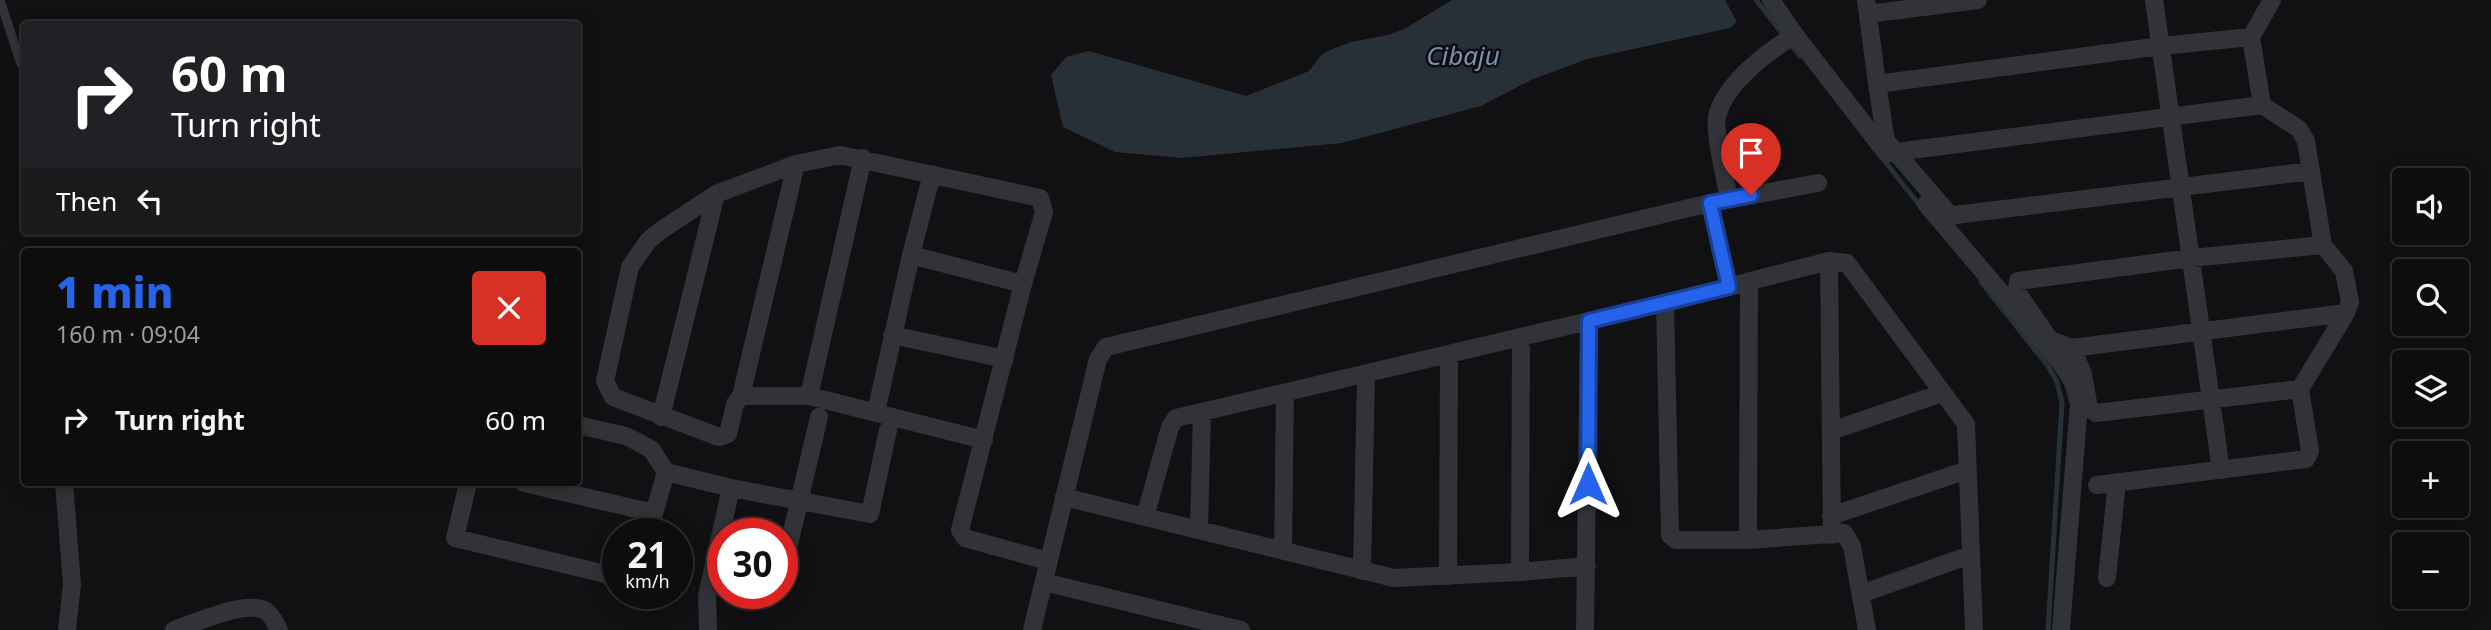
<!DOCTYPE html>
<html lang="en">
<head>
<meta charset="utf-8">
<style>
	body { margin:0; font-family:"Noto Sans",sans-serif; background:#161617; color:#f1f3f6; height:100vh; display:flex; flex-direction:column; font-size:26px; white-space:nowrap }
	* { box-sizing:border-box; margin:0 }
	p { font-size:23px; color:#9a9c9e }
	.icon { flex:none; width:38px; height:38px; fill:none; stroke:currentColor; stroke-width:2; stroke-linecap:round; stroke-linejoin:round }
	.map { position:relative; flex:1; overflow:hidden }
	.details { position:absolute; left:21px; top:248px; width:560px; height:238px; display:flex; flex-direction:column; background:#0d0d0e; border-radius:7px; box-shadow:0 4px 18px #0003,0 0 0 2px #2d2d2e }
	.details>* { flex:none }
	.banner { position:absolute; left:21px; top:21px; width:560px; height:214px; border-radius:7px; box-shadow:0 4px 18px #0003,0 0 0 2px #2d2d2e; background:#202124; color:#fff; overflow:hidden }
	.controls { position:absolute; left:2392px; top:168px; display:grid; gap:14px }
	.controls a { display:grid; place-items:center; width:77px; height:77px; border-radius:7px; background:#0d0d0e; box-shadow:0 4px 18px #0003,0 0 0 2px #2d2d2e; font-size:35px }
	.speed { position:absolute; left:602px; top:518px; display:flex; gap:14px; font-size:35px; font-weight:700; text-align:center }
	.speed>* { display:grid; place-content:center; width:91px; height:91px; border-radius:50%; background:#0d0d0e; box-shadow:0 4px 18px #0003,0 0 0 2px #2d2d2e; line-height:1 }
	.speed small { font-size:18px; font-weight:400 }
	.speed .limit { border:10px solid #d22; background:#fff; color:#111 }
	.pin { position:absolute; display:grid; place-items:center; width:60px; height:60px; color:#fff; margin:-72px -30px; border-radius:50% 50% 50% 0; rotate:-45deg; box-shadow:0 0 7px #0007 }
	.pin .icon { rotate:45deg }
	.me { position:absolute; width:77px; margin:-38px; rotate:0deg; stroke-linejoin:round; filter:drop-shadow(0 0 5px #0008) }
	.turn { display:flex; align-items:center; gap:24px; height:147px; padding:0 35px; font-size:32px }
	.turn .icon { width:91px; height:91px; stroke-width:2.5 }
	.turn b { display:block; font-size:49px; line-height:60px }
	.then { display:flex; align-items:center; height:66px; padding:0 35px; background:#0003; gap:14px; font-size:26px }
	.round { display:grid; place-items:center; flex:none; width:74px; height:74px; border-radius:7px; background:#161617 }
	.head { display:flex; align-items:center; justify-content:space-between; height:119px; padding:0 35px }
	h1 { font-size:42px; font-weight:800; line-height:52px; color:#2563eb }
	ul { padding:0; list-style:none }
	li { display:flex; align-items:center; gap:21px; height:105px; padding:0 35px }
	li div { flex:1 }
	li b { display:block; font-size:26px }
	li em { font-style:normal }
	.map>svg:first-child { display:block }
	.water { fill:#272f37 }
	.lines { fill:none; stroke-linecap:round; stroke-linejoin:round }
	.stream { stroke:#272f37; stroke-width:5 }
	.service { stroke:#323338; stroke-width:9 }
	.minor { stroke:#323338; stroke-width:18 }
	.route-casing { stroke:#184099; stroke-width:18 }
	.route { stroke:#2563eb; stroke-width:12 }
	.labels { text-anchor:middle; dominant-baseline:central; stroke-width:5; stroke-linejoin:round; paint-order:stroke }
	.water-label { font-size:26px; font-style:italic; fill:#7693b2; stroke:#0d0c0e }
</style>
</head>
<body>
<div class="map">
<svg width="2491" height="630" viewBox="0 0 2491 630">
	<rect width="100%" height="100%" fill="#111113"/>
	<!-- water -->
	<path class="water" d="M1452 0H1725L1737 22 1730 28 1587 59 1531 80 1481 106 1342 143 1182 158 1115 152 1063 127 1051 75 1066 57 1089 51 1246 96 1309 71 1322 54 1335 48 1351 42 1388 35 1406 28Z"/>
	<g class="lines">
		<!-- stream -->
		<path class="stream" d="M1756 0 1800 56
			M1883 159 1920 206
			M1981 282 2048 366 2057 382 2062 403 2048 630"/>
		<!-- service -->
		<path class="service" d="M0 0 21 64"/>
		<!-- minor -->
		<path class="minor" d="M1771 0 1795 35 1887 154
			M1866 0 1877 84
			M2154 0 2221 470
			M1868 14 1978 0
			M2251 37 2272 0
			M1896 152 2262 105
			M796 164 741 396 735 404 728 434 719 437 613 397 605 381 630 267 648 241 660 231 716 194 796 164 840 155 1040 198 1044 212 1023 284 960 530 965 538 1048 561
			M1729 199C1726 183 1714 130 1717 117 1724 84 1768 51 1795 35
			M1710 203 1729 287
			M1926 204 2060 362 2073 382 2079 404 2061 630
			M911 255 1023 284
			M1829 261 1832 535
			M1665 303 1670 535 1676 540H1748L1844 533 1852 546 1867 630
			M892 335 1005 359
			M2072 348 2346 313
			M2300 389 2096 413 2089 408 2083 374 2072 348 2050 340 2017 292 2018 281 2191 258 2323 245
			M741 396H809L984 440
			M809 396 863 158
			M876 412 911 255 932 174
			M661 417 716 194
			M578 425 626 436 651 449 666 472 731 488 870 514 888 430
			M1831 431 1942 393
			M64 483 72 584 67 630
			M468 483 455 538 618 577
			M524 483 654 513
			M2097 485 2306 459 2310 451 2300 389 2346 313 2350 302 2344 271 2323 245 2306 141 2299 129 2262 105 2251 37 2161 46 1877 84 1886 141 1949 214 1955 215 2311 171
			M1064 497 1394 578 1520 572 1587 566
			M1831 516 1967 470
			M1145 517 1170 427 1176 418 1665 303 1829 261 1847 263 1966 424 1974 630
			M1199 530 1202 412
			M648 534 666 472
			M1748 540 1749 281
			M1283 551 1285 394
			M1362 571 1366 375
			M1520 572 1521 337
			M782 574 819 417
			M1448 576 1449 355
			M2107 578 2117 482
			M1044 582 1241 630
			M1861 594 1970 555
			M174 630C195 623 247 599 266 611 273 616 275 623 279 630
			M708 630 707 596 731 488
			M1032 630 1098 359 1106 347 1710 203 1818 183
			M1585 630 1589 321"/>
	</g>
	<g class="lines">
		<defs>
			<path id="route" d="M1588 484 1589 321 1729 287 1710 203 1751 195"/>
		</defs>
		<!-- route casing -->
		<use href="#route" class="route-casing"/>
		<!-- route -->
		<use href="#route" class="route"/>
	</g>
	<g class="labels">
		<!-- water labels -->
		<g class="water-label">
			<text x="1463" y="55">Cibaju</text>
		</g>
	</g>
</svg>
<div class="controls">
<a><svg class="icon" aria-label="sound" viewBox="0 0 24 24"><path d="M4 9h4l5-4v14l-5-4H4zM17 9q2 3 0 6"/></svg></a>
<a><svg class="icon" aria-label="search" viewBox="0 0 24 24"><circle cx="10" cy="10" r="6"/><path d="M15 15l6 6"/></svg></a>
<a><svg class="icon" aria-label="layers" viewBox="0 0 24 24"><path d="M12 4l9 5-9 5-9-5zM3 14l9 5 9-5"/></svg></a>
<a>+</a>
<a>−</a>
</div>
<div class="speed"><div>21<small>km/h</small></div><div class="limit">30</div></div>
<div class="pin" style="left:1751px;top:195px;background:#d93025"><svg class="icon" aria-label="arrive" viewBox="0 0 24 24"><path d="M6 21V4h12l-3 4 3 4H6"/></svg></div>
<svg class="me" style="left:1588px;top:484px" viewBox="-20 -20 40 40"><path d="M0-17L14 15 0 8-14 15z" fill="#2563eb" stroke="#fff" stroke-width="4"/></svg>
<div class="banner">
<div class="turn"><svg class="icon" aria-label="right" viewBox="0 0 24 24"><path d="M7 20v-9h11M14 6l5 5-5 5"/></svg><div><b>60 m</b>Turn right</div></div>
<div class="then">Then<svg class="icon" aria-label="left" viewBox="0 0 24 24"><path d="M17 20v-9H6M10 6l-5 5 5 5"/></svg></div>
</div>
<section class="details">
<div class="head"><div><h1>1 min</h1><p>160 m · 09:04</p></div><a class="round" style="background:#d93025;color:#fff"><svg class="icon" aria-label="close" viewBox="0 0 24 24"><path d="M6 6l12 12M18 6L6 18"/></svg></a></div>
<ul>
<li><svg class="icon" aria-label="right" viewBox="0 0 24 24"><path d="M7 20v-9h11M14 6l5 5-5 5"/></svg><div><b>Turn right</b></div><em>60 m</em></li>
</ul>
</section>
</div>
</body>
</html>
